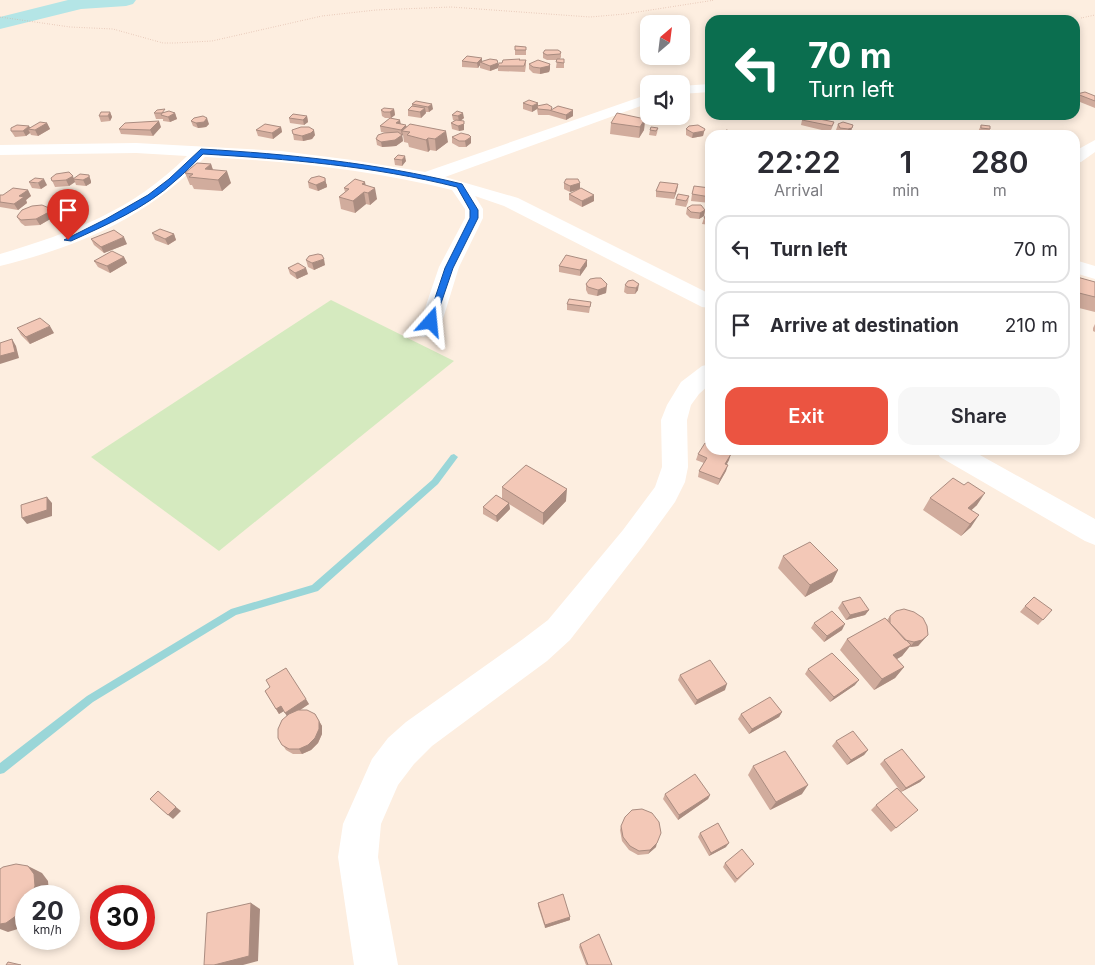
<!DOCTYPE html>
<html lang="en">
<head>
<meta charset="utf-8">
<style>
	body { margin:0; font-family:Inter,sans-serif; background:#f7f7f7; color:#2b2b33; height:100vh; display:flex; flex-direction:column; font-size:19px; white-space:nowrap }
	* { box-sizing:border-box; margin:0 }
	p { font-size:16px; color:#7c7c81 }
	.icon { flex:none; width:28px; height:28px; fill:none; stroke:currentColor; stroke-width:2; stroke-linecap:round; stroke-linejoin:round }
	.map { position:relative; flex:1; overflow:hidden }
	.panel { position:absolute; left:705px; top:130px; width:375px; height:325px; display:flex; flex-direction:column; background:#fff; border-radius:15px; box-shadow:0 2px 8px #0003 }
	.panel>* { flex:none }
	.banner { position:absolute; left:705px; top:15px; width:375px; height:105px; border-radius:15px; box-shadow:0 2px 8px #0003; background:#0b6e4f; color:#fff; overflow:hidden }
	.needle { width:32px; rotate:28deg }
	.controls { position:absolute; left:640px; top:15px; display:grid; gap:10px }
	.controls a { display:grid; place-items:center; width:50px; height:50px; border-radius:10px; background:#fff; box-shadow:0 2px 8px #0003; font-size:25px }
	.speed { position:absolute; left:15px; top:885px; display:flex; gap:10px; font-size:25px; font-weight:700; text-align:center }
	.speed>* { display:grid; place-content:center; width:65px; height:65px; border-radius:50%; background:#fff; box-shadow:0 2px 8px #0003; line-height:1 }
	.speed small { font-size:12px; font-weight:400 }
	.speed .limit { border:8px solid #d22; background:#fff; color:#111 }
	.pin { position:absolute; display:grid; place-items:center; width:42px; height:42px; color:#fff; margin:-51px -21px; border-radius:50% 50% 50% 0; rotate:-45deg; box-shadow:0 0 5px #0007 }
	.pin .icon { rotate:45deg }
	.me { position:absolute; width:55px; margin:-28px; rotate:18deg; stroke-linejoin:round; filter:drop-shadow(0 0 4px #0008) }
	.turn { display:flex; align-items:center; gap:18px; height:105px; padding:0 20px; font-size:22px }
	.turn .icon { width:65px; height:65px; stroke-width:2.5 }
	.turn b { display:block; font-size:35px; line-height:42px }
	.eta { display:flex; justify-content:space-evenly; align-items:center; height:85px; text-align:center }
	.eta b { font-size:30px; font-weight:600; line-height:35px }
	.primary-button { display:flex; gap:10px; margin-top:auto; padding:10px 20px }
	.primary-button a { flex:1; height:58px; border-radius:15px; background:#eb5441; color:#fff; font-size:20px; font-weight:600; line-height:58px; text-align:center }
	.primary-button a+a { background:#f7f7f7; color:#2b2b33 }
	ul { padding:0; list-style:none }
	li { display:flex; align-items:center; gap:15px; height:68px; margin:0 10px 8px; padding:0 10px; border:2px solid #e1e1e2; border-radius:15px }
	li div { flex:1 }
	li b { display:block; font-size:19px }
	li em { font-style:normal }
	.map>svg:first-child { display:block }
	.green { fill:#d5eabf }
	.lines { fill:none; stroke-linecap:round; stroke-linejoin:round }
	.stream { fill:#9ad6d8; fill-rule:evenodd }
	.river { fill:#b4e5e6; fill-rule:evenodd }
	.path { stroke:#d7ab9a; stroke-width:1; stroke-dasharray:0.5 2; stroke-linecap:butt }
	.minor { fill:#fff; fill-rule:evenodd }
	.wall { fill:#d1ac9d }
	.shaded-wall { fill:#aa8c80 }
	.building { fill:#f3c8b7; stroke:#aa8c80 }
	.route { fill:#1a73e8; stroke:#114b97 }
</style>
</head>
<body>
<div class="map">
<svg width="1095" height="965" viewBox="0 0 1095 965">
	<rect width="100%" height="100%" fill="#fdeee0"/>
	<!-- green -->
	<path class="green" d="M331 300 454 361 219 551 91 457Z"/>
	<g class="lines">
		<!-- stream -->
		<path class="stream" d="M454 454 458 457 438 484 318 591 236 615 93 702 4 773 0 774V763L87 696 231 609 312 585 432 480 451 455Z"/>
		<!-- river -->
		<path class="river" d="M68 0H136L133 4 126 6 81 9 0 29V17Z"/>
		<!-- path -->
		<path class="path" d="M0 17 70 27 113 29 163 43H175L212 41 322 16 376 10 451 7 590 17 625 14 715 0
			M1081 18 1095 15"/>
		<!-- minor -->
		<path class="minor" d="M710 84V92L681 94V86Z
			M649 94V103L445 177 518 198 710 294V308L702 307 504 206 475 196 483 209V218L459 267 442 322 431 335 423 337 415 335 412 330 421 320 439 267 465 218V209L452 190C371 170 288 161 205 157 147 218 80 246 0 266V254C73 232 132 211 187 156L136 153 0 155V145L136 143 281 151 352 160 425 172Z
			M1095 140V152L1081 162 1075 163V151Z
			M1075 260 1095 266V279L1075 273Z
			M710 364V384L699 394 691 405 687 420 688 467 685 482 675 502 643 546 570 640 547 661 432 746 414 764 398 785 381 824 378 857 398 965H354L338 857 343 824 372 759 388 738 406 722 523 639 548 620 623 530 655 487 662 467 661 420 667 405 681 382 702 366Z
			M936 450H971L1095 519V545L1085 541 940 457Z"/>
	</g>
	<!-- wall -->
	<path class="wall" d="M515 46 526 47V55H515Z
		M561 52V57L560 59H564V68H556L557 60H547L543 58V53Z
		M520 60H526V65L525 72 498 71V66L502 63Z
		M462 61 498 63V68L490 71 480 68V65L478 68 462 67Z
		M529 64H550V69L549 72 540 74 533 73 529 69Z
		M1077 94 1095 96V108L1075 100V97Z
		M416 101 433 109 429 112H425L426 113 421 118 408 116V110L412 106V104Z
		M523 103 552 109 573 116 566 120 549 115H538L537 109 532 112 523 109Z
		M394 109 395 115 391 118 401 124 448 142 436 151 430 150 428 152 409 147 408 143 404 142 403 135H402L403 141 396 146 382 147 377 145 376 139 387 133 381 132 380 126 390 118H385L382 116 381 110Z
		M457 111 464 118 460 121H464V130L459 131 452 129 451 123 455 121 453 120 452 115Z
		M110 112 112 117 110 121 101 122 99 116Z
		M166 112 175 113 177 119 170 122 163 121V119H156L154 113Z
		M307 116 308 122 304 125 290 123 289 118Z
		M645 119 644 130 639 138 610 134 611 123Z
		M802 120 834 122 832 128 830 132 801 125Z
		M191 121 209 124 206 127 198 128 193 126Z
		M47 123 50 129 38 136 31 135 30 133 26 136 15 137 11 131 30 128Z
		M838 124 853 125 850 134 847 135 839 133 836 130Z
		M981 125 990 129 987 135H976L977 132H978Z
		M161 127 153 136 121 134 119 129Z
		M281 127 282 132 273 139 258 136 256 130Z
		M658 128 657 133 656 136 649 135 650 130Z
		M686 129H705L703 136 692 138 686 135Z
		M293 134 315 135 312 139 303 141 294 140Z
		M469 135 471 143 466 147H459L452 143V137Z
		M398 155 406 161 402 166 395 165 394 159Z
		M211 164 213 170 231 183 222 191 194 189 192 185H190L185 173Z
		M51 178H74L91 181V183L86 186 76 185 75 182 69 186 55 187Z
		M29 182 47 185 41 189 32 188Z
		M308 182 327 184V187L318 191 309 188Z
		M564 183H580V189L570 192 564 189Z
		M678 184 677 190 674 199 656 197V191Z
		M365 185 377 199 370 205 366 204 355 213 341 209 339 197 345 192 344 188Z
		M710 188V203L691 201 692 194Z
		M28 190 31 196 26 200 27 203 18 210 0 207V195H3Z
		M569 194 594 201 582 207 569 200Z
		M689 196 688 202 686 207 675 205 676 199Z
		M687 208 705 210 704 216 699 219 690 218 686 214Z
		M710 211V225L702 224 704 218Z
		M52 214V218L40 225 25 226 21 223 17 217Z
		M152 233 174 234 176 240 168 245 155 240Z
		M91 239 127 244 104 253 94 245Z
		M124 257 127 263 110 273 98 267 94 261Z
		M306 260 325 265 314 270 308 267Z
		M587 260V266L580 276 559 272V266Z
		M710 266V276L708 275Z
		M288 268 308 274 297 279 290 274Z
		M1077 277 1095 282V312L1075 307V280Z
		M628 281 638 290 635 294H627L624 292 625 285Z
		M586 284H607L606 293 597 296 588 294 586 290Z
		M591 302 589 313 567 310V304Z
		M1095 324V332L1093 331V328Z
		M17 328 54 333 30 344 21 335Z
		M698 454 729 460 727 464 726 471 718 485 698 477 699 471 704 463 696 460Z
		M502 487 566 501 543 525 509 504 510 509 497 522 483 514V507L502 499Z
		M930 498 977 505 971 510V527L961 536 923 510Z
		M783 556 838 570 832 582 805 597 778 568Z
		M842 602 869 610 865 615 846 620 838 608Z
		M1025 606 1052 610 1038 625 1020 612Z
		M890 616 923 640 918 646 909 647 902 656 897 659 904 667 895 678 874 690 840 650 847 639 887 620Z
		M814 623 842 630 824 642 811 628Z
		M808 669 855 685 830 702 805 674Z
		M680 675 725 690 695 705 678 680Z
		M265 691 309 704 300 710 315 714 322 726V734L318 743 311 750 302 754H293L286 750 278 738 287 716 284 711 279 714Z
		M782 712 779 717 749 734 738 719 741 714Z
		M836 741 868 750 864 755 847 765 832 746Z
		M884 760 925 777 920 782 901 792 880 764Z
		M753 766 802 794 770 810 748 775Z
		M665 794 710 795 708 799 678 820 663 799Z
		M876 805 918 810 891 832 871 810Z
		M621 826 656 847 648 854 638 855 629 850 622 841 620 830Z
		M700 833 726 847 709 856 698 837Z
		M725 863 751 867 735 883 723 867Z
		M538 903 570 920 545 928 538 906Z
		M580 944 612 965H586L579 947Z"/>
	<!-- shaded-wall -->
	<path class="shaded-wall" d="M482 58V63L480 62V65L478 68 477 63Z
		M498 63V68L490 71V66Z
		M550 64V69L549 72 540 74V68Z
		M538 103V108L537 106V109L532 112V106Z
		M432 104 433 109 429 112 428 107Z
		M425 108 426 113 421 118 420 112Z
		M394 109 395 115 391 118 390 112Z
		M573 110V116L566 120V115Z
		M110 112 112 117 110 121 108 116Z
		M175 113 177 119 170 122 168 117Z
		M463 113 464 118 459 122 458 116Z
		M307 116 308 122 304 125 303 120Z
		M207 118 209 124 206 127 198 128 196 123Z
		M645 119 644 130 639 138 640 127Z
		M400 120 401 125 396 123Z
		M159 121 161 127 153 136 150 130Z
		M47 123 50 129 38 136 35 130Z
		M464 124V130L459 131 458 126Z
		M406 125 407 131H402L403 135 402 136 401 130Z
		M29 126 32 130 28 129 30 133 26 136 23 131Z
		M281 127 282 132 273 139 272 133Z
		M852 128 850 134 847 135 848 129Z
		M314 130 315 135 312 139 303 141 302 136Z
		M446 131 448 142 436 151 435 139Z
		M704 131 703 136 692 138 693 133Z
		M402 135 403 141 396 146 382 147 381 142Z
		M471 137V143L466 147 465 141Z
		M428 138 430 150 428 152 426 140Z
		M405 156 406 161 402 166V160Z
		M211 164 215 176 205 169Z
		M227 171 231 183 222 191 218 180Z
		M89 175 91 181V183L86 186 83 180Z
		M73 176 75 182 69 186 66 180Z
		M325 178 327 187 318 191 316 185Z
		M44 179 47 185 41 189 38 183Z
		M365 182 367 193 364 192 366 204 355 213 353 201 362 184Z
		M580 183V189L570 192V186Z
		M678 184 677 190 674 199 675 193Z
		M375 188 377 199 370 205 368 193Z
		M28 190 31 196 26 200 27 203 18 210 14 204 19 196Z
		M594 195V201L582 207V201Z
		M49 208 52 214V218L40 225 36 219Z
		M705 210 704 216 699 219 700 213Z
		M174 234 176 240 168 245 165 239Z
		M124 237 127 244 104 253 101 247Z
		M124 257 127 263 110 273 107 266Z
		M324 259 325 265 314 270 312 263Z
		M587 260V266L580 276V270Z
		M306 268 308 274 297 279 295 273Z
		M607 284 606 293 597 296 598 290Z
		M639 284 638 290 635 294 636 288Z
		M50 326 54 333 30 344 26 337Z
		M12 339 16 346 19 358 0 364V356Z
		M731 454 729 460 723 470 725 464Z
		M728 465 726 471 718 485 720 479Z
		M567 489 566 501 543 525V513Z
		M985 493 977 505 962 519 968 508Z
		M47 497 52 503V516L27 524 22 518Z
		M509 503 510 509 497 522 496 516Z
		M979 515 971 527 961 536 970 524Z
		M838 570 832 582 805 597 810 585Z
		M869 610 865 615 846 620 850 615Z
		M845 624 842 630 824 642 827 636Z
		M928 635 918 646 910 647 914 642Z
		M911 645 902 656 885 666 893 655Z
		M904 667 895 678 874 690 882 679Z
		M859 680 855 685 830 702 834 697Z
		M727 684 725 690 695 705 697 700Z
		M306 699 309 704 288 718 285 713Z
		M281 706 284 711 279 714 276 709Z
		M782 712 779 717 749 734 752 729Z
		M319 721 322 726V734L318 743 311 750 302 754 299 749Z
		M868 750 864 755 847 765 851 760Z
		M925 777 920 782 901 792 906 788Z
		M808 785 802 794 770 810 776 802Z
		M710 795 708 799 678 820 679 815Z
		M176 807 181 811 173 819 168 815Z
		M657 843 656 847 648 854 650 850Z
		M729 843 726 847 709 856 711 853Z
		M28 866 42 873 48 881 49 893 48 896H31Z
		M251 903 260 909 258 961 243 965H214Z
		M26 904V925L21 928 8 932 0 929V924Z
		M570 917V920L545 928V925Z"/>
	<!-- building -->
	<path class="building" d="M515 46 526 47V50H515Z
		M545 50H558L561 52 560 54 547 55 543 53Z
		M467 56 482 58 477 63 462 61Z
		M490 59 497 60 498 63 490 66 480 62Z
		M520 59 519 60H526L524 66H498L499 63H502L503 60Z
		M557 59H564V63L556 62Z
		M538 60 550 64 549 66 540 68 533 67 529 64Z
		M1085 92 1095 96V101L1077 94Z
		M529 100 538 103 532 106 523 103Z
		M416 101 432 104 428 107 412 104Z
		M547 104 552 107 551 110 558 106 573 110 566 115 549 110 538 109 537 106Z
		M412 106 425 108 420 112 408 110Z
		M384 108 394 109 390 112H384L381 110Z
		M165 109 162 113H154L157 110Z
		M169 111 175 113 168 117 161 115 162 113Z
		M457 111 463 113 458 116 452 115Z
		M101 112H110L108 116H99Z
		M617 113 645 119 640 127 611 123Z
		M293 114 307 116 303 120 289 118Z
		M203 116 207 118 204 122 196 123 191 121 194 118Z
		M805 116 834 122 832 126 802 120Z
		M390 118 400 120 396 123 406 125 401 130 380 126Z
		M456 120 464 121V124L458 126 451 123Z
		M159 121 150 130 119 129 125 123Z
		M40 122 47 123 35 130 28 129Z
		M843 122 853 125 852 128 848 129 840 128 838 124Z
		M265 124 281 127 272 133 256 130Z
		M410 124 446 131 435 139 428 138 426 140 407 135 410 132 402 131Z
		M17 125 29 126 23 131H11V128Z
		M698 125 705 129 704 131 693 133 686 129 689 126Z
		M981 125 990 126V129L981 128Z
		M301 127H309L314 130 311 133 302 136 293 134 292 130Z
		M651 127 658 128 656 131 650 130Z
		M726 130 751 135H722Z
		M398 132 402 135 395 140 381 142 376 139 378 135 384 133Z
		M977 132 987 134V135H976Z
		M461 133 469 135 471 137 465 141H459L452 137Z
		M398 155 405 156 402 160 394 159Z
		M197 163 211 164 205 169 227 171 218 180 189 177 193 174 185 173Z
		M69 172 73 176 66 180 52 181 51 178 56 174Z
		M80 174 89 175V177L83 180 73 179Z
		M319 176 325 178V181L316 185 308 182 311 178Z
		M35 178 44 179 38 183 29 182Z
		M355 179 365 182 362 184 375 188 368 193 364 192 353 201 339 197 349 189 344 188Z
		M566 179H578L580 183 570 186 564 183Z
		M660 182 678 184 675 193 656 191Z
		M694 186 710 188V197L692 194Z
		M13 188 28 190 19 196 24 197 14 204 0 202V195H3Z
		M581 188 594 195 582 201 569 194Z
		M678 194 689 196 686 201 676 199Z
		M42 205 49 208V212L36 219 21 220 17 217 18 215 22 210 32 206Z
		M692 205H701L705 210 700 213 691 212 687 208Z
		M708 210 710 211V219L704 218Z
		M160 229 174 234 165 239 152 233Z
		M114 230 124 237 101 247 91 239Z
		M112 251 124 257 107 266 94 261Z
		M318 254 322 255 324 259 312 263 306 260 309 256Z
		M566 255 587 260 580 270 559 266Z
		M298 263 306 268 295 273 288 268Z
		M1077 277 1095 282V297L1075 292V286Z
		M596 278H601L607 284 606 287 598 290 588 287 586 284 590 279Z
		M633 280 639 284 636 288 628 287 625 285 628 281Z
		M569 299 591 302 590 307 567 304Z
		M40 318 50 326 26 337 17 328Z
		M12 339 15 352 0 356V343Z
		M705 443 710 445V450H722L731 454 725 464 728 465 720 479 699 471 707 458 698 454Z
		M526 465 567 489 543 513 502 487Z
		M953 478 964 485 968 482 985 493 968 508 979 515 970 524 930 498Z
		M496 495 509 503 496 516 483 507Z
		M47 497V510L22 518 21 505Z
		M810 542 838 570 810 585 783 556Z
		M860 597 869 610 850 615 842 602Z
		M1034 597 1052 610 1043 620 1025 606Z
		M904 609 914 612 923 618 927 626 928 635 922 640 914 642 905 640 890 623V616L896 611Z
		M832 611 845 624 827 636 814 623Z
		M885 618 911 645 893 655 904 667 882 679 847 639Z
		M832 653 859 680 834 697 808 669Z
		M710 660 727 684 697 700 680 675Z
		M286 668 306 699 285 713 281 706 276 709 265 691 270 687 266 680Z
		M770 697 782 712 752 729 741 714Z
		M298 710H307L315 714 319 721V729L315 738 308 745 299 749H289L282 745 278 738V729L282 720 289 714Z
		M853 731 868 750 851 760 836 741Z
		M902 749 925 777 906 788 884 760Z
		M785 751 808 785 776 802 753 766Z
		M695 774 710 795 679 815 665 794Z
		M897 788 918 810 896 828 876 805Z
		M158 791 176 807 168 815 150 799Z
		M642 809 652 813 659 822 661 833 657 843 650 850 639 851 630 846 623 837 621 826 625 817 632 810Z
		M718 823 729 843 711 853 700 833Z
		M742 849 754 864 737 879 725 863Z
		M16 864 28 866 34 874 35 886 31 896H26V904L20 913 6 923 0 924V869L3 867Z
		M563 894 570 917 545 925 538 903Z
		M251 903 249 956 214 965H204L207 913Z
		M599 934 612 965H588L580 944Z
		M8 962 21 965H6Z"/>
	<!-- route -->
	<path class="route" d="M201 149C289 154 376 163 462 184L478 210V218L453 268 434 324 431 325 427 322 445 268 470 218V210L457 187C373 166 288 159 203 154 194 163 185 173 175 181 146 208 106 225 71 241L64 240 106 219 148 195 169 179Z"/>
</svg>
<div class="controls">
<a><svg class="needle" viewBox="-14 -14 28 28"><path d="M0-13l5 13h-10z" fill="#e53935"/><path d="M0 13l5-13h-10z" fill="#7c7c81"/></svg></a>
<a><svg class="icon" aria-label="sound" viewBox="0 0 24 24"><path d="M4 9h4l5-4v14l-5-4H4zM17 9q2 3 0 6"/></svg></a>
</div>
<div class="speed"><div>20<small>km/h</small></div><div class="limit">30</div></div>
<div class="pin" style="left:68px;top:240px;background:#d93025"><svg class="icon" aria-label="arrive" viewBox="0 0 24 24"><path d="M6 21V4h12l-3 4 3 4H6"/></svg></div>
<svg class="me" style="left:431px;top:322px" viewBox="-20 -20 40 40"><path d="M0-17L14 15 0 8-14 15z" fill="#1a73e8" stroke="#fff" stroke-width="4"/></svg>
<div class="banner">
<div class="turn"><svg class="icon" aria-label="left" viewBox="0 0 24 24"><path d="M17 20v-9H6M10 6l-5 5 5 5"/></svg><div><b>70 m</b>Turn left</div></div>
</div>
<section class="panel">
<div class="eta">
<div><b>22:22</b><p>Arrival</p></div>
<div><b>1</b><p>min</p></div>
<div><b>280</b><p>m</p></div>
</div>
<ul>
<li><svg class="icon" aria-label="left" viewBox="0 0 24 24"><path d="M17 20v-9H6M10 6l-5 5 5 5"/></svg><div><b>Turn left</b></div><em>70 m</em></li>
<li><svg class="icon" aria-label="arrive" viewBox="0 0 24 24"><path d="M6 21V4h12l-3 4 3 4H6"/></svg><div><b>Arrive at destination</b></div><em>210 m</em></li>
</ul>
<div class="primary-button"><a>Exit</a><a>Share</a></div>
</section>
</div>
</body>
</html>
